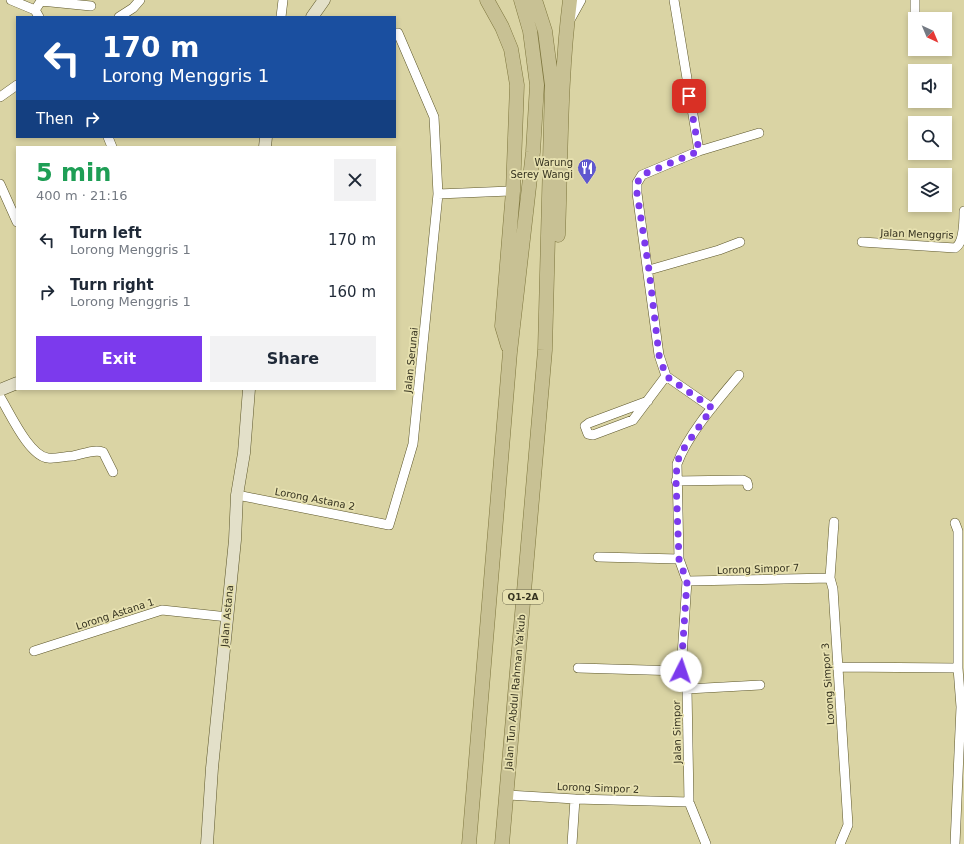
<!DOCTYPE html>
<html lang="en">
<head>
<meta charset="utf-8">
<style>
	body { margin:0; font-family:"DejaVu Sans",sans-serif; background:#f2f2f3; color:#1f2937; height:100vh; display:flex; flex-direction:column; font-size:15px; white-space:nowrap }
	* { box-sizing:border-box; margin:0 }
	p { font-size:13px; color:#747a83 }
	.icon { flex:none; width:22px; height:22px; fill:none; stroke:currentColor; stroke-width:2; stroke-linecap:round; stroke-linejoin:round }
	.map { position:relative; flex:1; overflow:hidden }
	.details { position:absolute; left:16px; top:146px; width:380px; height:244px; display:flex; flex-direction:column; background:#fff; border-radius:0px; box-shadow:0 2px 6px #0003 }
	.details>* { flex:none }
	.banner { position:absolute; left:16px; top:16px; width:380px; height:122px; border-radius:0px; box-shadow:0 2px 6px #0003; background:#1a4fa0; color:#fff; overflow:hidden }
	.needle { width:26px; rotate:136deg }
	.tools { position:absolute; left:908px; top:12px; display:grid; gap:8px }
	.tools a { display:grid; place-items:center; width:44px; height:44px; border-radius:0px; background:#fff; box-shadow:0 2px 6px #0003; font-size:20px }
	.pin { position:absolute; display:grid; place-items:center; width:34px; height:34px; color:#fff; margin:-17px; border-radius:8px; box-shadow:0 2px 6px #0006 }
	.me { position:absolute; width:44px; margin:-22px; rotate:4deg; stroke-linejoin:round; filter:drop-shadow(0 0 3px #0008) }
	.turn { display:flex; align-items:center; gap:14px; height:84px; padding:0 20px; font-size:18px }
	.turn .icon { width:52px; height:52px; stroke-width:2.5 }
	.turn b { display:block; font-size:28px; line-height:34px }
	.then { display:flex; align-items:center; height:38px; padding:0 20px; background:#0003; gap:8px; font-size:15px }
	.round { display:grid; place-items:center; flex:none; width:42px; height:42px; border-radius:0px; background:#f2f2f3 }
	.head { display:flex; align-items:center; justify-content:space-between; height:68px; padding:0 20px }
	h1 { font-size:24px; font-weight:700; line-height:30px; color:#1e9e55 }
	.cta { display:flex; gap:8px; margin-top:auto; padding:8px 20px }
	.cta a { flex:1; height:46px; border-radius:0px; background:#7c3aed; color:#fff; font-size:16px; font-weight:700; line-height:46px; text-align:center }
	.cta a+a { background:#f2f2f3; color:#1f2937 }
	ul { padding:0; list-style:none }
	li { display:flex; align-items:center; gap:12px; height:52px; padding:0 20px }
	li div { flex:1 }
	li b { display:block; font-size:15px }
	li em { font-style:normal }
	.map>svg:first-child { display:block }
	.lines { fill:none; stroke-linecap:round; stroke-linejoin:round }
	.street-casing { stroke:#5c562a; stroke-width:10 }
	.secondary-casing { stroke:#5c562a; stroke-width:13 }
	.primary-casing { stroke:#7d753d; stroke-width:15 }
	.street { stroke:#fff; stroke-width:9 }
	.secondary { stroke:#e3e0c9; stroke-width:12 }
	.primary { stroke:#c8c194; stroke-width:14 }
	.route { stroke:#7c3aed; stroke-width:7; stroke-dasharray:0 12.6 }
	.labels { text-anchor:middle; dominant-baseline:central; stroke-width:3.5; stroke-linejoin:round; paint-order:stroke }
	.shield { fill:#e7e1b0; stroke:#6b674b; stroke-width:1 }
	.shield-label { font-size:9px; font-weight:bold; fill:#363320 }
	.poi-label { font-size:10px; fill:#363320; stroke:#e7e1b0; text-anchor:end }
	.street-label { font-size:10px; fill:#363320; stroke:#e7e1b0 }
</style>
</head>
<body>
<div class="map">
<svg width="964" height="844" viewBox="0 0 964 844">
	<rect width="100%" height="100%" fill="#dad4a4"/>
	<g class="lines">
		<defs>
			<path id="street" d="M11 0 35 10 39 17
				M674 0 699 151
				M35 10 41 1 91 6
				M119 17 133 8 140 0
				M281 17 283 0
				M571 18 581 0
				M915 46V0
				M0 97 17 85
				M108 137 112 147
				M0 184 17 222
				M438 194 513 191
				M862 242 955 248C964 243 964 223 964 211
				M649 270 719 250 740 242
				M0 397C10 413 29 456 48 458 56 459 65 456 73 456 83 454 93 449 103 452L113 472
				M648 401 589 423 585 426 588 434 593 435 633 420 666 376
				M712 408 666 376 659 355 637 193V183L642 175 699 151 759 133
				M676 481 743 480 747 482 748 486
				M237 495 389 525 413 444 438 194 434 117 398 33
				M834 522 830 578 833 589 848 825 840 844
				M598 557 679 559
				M687 581 830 578
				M34 651 162 610 228 617
				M837 667 958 668
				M578 668 681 671
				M687 689 760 685
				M506 795 575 799 689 802
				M572 844 575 799
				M706 844 689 802 687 689 681 671 687 581 679 559 677 464C688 434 718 400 739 375
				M955 844 961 707 958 668V531L955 523"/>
			<path id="secondary" d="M312 17 324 0
				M265 147 266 137
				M0 390 17 383
				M207 844 212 768 235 540 237 495 244 453 249 389"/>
			<path id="primary" d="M487 0 502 27 511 49 517 85 513 191 502 326 508 346
				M558 235C561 157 560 77 570 0
				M469 844 510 352 533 152 537 85 530 31 521 0
				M502 844 545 350 552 85 545 31 535 0"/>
		</defs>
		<!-- street casing -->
		<use href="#street" class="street-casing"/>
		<!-- secondary casing -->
		<use href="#secondary" class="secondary-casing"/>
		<!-- primary casing -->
		<use href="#primary" class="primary-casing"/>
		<!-- street -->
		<use href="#street" class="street"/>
		<!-- secondary -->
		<use href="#secondary" class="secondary"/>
		<!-- primary -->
		<use href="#primary" class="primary"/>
	</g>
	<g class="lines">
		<!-- route -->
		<path class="route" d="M681 671 687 582 679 559 676 481 677 464 680 454 712 408 666 376 659 355 649 270 637 193V183L642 175 699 151 689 96"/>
	</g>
	<!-- icons -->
	<defs>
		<symbol id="restaurant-pin" viewBox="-11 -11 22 30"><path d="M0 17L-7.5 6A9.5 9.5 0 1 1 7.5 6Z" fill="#5f57cf" stroke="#e7e1b0"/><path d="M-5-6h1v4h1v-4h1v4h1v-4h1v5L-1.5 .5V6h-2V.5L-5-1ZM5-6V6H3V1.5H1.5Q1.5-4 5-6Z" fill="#fff"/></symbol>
	</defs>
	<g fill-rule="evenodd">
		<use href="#restaurant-pin" x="576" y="157" width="22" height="30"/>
	</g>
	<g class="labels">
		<!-- shield labels -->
		<rect class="shield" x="503" y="590" width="40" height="14" rx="3"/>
		<g class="shield-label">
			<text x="523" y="597">Q1-2A</text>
		</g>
		<!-- poi labels -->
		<g class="poi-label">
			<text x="573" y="162">Warung<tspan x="573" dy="12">Serey Wangi</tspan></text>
		</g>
		<!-- street labels -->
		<g class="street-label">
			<text transform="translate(917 234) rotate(2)">Jalan Menggris</text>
			<text transform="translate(411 360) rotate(-84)">Jalan Serunai</text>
			<text transform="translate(315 499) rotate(11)">Lorong Astana 2</text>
			<text transform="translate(758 569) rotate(-2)">Lorong Simpor 7</text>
			<text transform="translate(115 614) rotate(-18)">Lorong Astana 1</text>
			<text transform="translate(227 616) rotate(-85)">Jalan Astana</text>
			<text transform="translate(828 684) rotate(-94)">Lorong Simpor 3</text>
			<text transform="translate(515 692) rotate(-85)">Jalan Tun Abdul Rahman Ya'kub</text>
			<text transform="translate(677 732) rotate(-91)">Jalan Simpor</text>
			<text transform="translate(598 788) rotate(2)">Lorong Simpor 2</text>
		</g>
	</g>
</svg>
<div class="tools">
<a><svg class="needle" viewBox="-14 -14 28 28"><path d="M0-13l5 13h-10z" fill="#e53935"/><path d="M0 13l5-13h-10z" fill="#747a83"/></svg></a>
<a><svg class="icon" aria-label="sound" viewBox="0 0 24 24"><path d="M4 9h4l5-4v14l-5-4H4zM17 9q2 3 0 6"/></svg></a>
<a><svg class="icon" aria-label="search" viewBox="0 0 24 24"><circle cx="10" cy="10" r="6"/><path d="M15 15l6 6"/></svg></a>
<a><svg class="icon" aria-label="layers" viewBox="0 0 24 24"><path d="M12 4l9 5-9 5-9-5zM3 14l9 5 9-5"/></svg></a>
</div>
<div class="pin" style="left:689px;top:96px;background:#d93025"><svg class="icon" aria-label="arrive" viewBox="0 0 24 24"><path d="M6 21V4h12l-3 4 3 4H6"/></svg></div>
<svg class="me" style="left:681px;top:671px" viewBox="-20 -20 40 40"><circle r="19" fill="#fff"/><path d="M0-13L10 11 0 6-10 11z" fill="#7c3aed"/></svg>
<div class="banner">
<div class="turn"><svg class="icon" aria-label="left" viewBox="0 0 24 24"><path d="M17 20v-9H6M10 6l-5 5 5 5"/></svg><div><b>170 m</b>Lorong Menggris 1</div></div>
<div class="then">Then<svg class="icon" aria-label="right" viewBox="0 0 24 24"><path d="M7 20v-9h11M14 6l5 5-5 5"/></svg></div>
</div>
<section class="details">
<div class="head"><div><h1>5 min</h1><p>400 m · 21:16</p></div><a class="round"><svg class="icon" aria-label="close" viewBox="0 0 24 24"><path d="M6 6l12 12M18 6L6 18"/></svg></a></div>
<ul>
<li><svg class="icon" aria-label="left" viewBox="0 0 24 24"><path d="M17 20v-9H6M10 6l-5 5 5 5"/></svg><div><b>Turn left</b><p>Lorong Menggris 1</p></div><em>170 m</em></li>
<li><svg class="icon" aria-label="right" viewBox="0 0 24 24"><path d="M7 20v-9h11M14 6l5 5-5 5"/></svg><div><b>Turn right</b><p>Lorong Menggris 1</p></div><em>160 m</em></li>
</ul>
<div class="cta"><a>Exit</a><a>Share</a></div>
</section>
</div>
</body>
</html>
